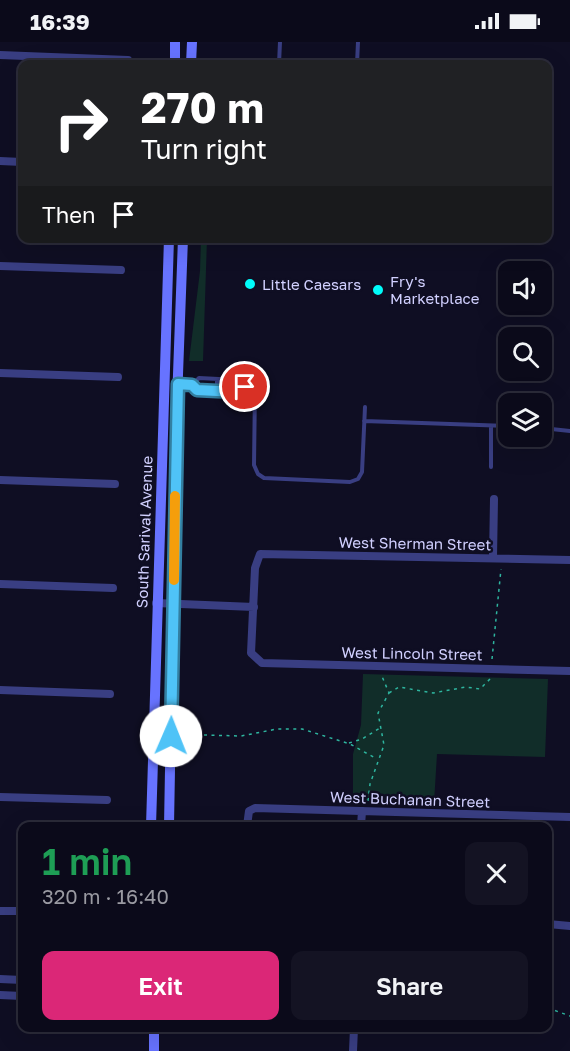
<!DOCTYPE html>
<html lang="en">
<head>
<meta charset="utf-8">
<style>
	body { margin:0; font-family:"Golos Text",sans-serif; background:#141323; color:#f1f3f6; height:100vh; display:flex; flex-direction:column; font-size:22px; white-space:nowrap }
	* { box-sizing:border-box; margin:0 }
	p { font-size:20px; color:#9a9aa2 }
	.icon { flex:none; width:33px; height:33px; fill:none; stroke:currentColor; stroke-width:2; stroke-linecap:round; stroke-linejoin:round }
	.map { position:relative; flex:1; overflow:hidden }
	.side { position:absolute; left:18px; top:780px; width:534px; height:210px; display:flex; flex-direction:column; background:#0b0a1a; border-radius:12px; box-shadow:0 6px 24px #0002,0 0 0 2px #2b2b39 }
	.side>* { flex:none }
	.hud { position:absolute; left:18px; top:18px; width:534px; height:183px; border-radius:12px; box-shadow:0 6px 24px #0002,0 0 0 2px #2b2b39; background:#202124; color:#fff; overflow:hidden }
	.fabs { position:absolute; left:498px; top:219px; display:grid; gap:12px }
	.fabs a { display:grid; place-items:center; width:54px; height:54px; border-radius:12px; background:#0b0a1a; box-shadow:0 6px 24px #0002,0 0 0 2px #2b2b39; font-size:30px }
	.pin { position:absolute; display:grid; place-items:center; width:51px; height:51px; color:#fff; margin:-26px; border:3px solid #fff; border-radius:50%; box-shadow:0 2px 6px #0007 }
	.me { position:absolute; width:66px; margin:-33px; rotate:1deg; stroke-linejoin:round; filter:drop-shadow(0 0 4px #0008) }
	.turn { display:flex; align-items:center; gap:21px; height:126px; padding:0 24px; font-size:27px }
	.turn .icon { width:78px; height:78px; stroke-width:2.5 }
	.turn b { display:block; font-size:42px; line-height:51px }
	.then { display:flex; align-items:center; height:57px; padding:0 24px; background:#0003; gap:12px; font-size:22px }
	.round { display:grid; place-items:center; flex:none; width:63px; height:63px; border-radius:12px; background:#141323 }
	.summary { display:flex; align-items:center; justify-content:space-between; height:102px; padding:0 24px }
	h1 { font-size:36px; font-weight:600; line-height:45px; color:#1e9e55 }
	.primary-button { display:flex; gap:12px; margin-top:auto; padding:12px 24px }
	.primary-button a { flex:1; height:69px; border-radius:12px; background:#db2777; color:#fff; font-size:24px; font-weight:600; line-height:69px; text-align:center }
	.primary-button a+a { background:#141323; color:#f1f3f6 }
	.status { display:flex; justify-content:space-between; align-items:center; height:42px; padding:0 30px; background:#0b0a1a; direction:ltr }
	.status svg { height:16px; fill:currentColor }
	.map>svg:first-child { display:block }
	.green { fill:#112d29 }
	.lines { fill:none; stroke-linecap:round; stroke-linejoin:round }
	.path { stroke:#2eb59f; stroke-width:1.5; stroke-dasharray:3 4.5; stroke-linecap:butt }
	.service { stroke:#393e82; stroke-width:4 }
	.minor { stroke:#393e82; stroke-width:8 }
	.secondary { stroke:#6773ff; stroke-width:10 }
	.route-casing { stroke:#337fa1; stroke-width:15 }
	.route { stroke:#4fc3f7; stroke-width:10 }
	.slow { stroke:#f59e0b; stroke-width:10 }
	.poi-dot { fill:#00fbfa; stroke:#0f0e23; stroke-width:2 }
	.labels { text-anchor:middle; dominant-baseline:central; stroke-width:5; stroke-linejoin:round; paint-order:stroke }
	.poi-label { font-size:15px; fill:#d1d0ff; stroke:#0f0e23; text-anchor:start }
	.street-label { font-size:15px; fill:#d1d0ff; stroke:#0f0e23 }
</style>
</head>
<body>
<div class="status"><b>16:39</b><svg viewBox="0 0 49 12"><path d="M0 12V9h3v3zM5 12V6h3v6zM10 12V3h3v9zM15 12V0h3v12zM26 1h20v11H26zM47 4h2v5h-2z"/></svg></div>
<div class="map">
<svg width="570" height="1009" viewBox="0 0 570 1009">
	<rect width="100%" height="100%" fill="#0f0e23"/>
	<!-- green -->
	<path class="green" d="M201 197H207L203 319H189L200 229Z
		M363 632 548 637 545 715 437 712 434 761 353 758V712L361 683Z"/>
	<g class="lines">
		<!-- path -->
		<path class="path" d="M492 617 501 527
			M389 651 399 645 433 651 466 645 480 647 490 637
			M204 693 241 694 277 687H302L350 702 377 717
			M349 701 362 697 380 686
			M368 759 370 742 384 703 378 671 389 651 381 632
			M548 966 570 974"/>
		<!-- service -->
		<path class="service" d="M279 22 280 0
			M357 22 358 0
			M179 342 192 343 197 348 237 349 245 345 238 338 199 336 192 343
			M245 345H255L254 423 258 432 264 436 350 440 358 437 362 430 365 365
			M217 349V337
			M364 379 508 384
			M542 386 570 389
			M491 425V384"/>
		<!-- minor -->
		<path class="minor" d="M0 13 128 18
			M0 119 22 120
			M0 224 121 228
			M0 331 118 335
			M255 345V328
			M0 438 115 442
			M493 516 494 457
			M570 518 260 512 255 526 251 611 262 621 570 629
			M0 542 113 546
			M156 561 254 565
			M0 648 110 652
			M0 755 107 758
			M247 784 249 769 255 766 570 775
			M361 784 362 769
			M0 869H22
			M548 882 570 884
			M0 937 22 938
			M0 953 22 954
			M353 1009 354 986"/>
		<!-- secondary -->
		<path class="secondary" d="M175 22V0
			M191 22 192 0
			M151 784 169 196
			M169 784 176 387 183 196
			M154 1009V986"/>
	</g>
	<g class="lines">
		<defs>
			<path id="route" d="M171 694 178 342 192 343 197 348 237 350 245 345"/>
		</defs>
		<!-- route casing -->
		<use href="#route" class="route-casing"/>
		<!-- route -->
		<use href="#route" class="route"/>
		<!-- slow -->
		<path class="slow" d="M174 538 175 454"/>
	</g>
	<!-- markers -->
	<g class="poi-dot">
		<circle cx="250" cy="242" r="6"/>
		<circle cx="378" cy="248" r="6"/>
	</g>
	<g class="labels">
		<!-- poi labels -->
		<g class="poi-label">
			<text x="390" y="239">Fry's<tspan x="390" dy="17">Marketplace</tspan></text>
			<text x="262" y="242">Little Caesars</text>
		</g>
		<!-- street labels -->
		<g class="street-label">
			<text transform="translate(144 490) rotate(-88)">South Sarival Avenue</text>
			<text transform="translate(415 501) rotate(1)">West Sherman Street</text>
			<text transform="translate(412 611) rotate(1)">West Lincoln Street</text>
			<text transform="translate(410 757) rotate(2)">West Buchanan Street</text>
		</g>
	</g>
</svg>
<div class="fabs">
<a><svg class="icon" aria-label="sound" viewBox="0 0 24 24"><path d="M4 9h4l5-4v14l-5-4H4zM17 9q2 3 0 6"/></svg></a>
<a><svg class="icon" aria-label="search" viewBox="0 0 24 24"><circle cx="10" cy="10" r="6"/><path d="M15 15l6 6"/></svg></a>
<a><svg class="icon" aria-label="layers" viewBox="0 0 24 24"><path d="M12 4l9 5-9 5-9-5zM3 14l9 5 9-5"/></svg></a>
</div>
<div class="pin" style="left:245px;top:345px;background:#d93025"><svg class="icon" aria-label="arrive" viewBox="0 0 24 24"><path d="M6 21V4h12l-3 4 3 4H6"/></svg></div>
<svg class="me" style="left:171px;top:694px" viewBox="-20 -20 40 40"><circle r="19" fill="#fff"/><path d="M0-13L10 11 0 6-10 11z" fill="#4fc3f7"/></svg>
<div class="hud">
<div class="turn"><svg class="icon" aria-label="right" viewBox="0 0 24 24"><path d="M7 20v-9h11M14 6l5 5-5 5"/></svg><div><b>270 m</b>Turn right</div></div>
<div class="then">Then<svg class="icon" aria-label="arrive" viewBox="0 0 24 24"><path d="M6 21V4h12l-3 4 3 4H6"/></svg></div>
</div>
<section class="side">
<div class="summary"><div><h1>1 min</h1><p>320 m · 16:40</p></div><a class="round"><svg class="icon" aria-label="close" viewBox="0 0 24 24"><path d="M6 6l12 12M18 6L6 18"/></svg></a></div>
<div class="primary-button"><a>Exit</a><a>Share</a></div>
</section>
</div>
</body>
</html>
